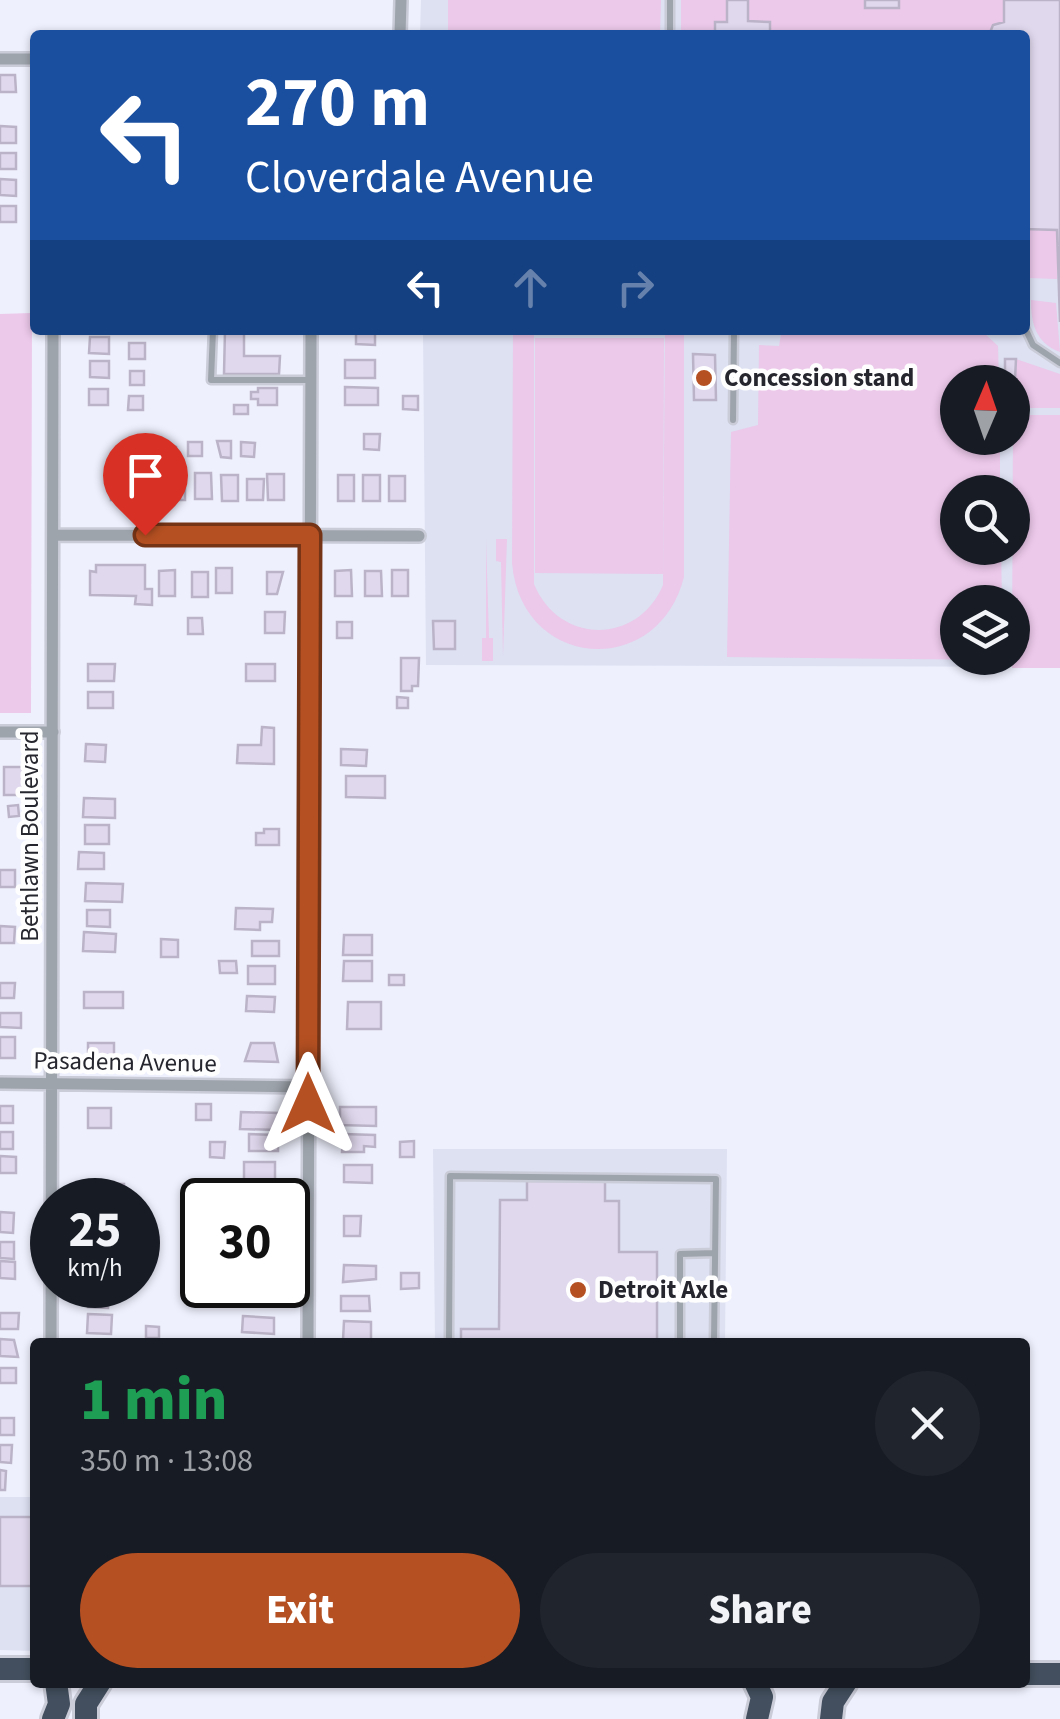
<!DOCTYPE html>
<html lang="en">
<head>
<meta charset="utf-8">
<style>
	body { margin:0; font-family:"Source Sans 3",sans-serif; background:#20242c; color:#f1f3f6; height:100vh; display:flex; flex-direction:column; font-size:38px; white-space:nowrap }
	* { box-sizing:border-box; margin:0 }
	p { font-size:32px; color:#9ea1a6 }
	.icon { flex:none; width:55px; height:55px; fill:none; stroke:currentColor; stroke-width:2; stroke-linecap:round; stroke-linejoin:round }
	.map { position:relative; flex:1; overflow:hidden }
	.panel { position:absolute; left:30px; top:1338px; width:1000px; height:350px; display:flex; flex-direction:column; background:#171b24; border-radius:10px; box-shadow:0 2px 8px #0004 }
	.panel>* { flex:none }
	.top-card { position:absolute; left:30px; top:30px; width:1000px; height:305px; border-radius:10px; box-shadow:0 2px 8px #0004; background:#1a4fa0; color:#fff; overflow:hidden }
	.needle { width:65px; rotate:2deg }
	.buttons { position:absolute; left:940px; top:365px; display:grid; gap:20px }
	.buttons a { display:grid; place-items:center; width:90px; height:90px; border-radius:50%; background:#171b24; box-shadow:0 2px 8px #0004; font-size:50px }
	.speed { position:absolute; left:30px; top:1178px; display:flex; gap:20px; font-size:50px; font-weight:700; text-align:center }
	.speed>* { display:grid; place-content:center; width:130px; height:130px; border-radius:50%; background:#171b24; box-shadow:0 2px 8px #0004; line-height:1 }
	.speed small { font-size:25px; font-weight:400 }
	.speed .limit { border:5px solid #111; border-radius:15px; background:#fff; color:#111 }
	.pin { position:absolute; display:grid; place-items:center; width:85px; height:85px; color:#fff; margin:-102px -42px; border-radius:50% 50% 50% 0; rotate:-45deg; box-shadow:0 0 10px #0007 }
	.pin .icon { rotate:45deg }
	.me { position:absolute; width:110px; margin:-55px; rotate:0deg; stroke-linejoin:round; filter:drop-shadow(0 0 8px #0008) }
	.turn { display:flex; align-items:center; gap:35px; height:210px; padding:0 50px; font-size:45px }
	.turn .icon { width:130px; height:130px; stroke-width:2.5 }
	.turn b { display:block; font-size:70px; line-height:85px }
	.lanes { display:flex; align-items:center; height:95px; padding:0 50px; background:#0003; justify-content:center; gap:50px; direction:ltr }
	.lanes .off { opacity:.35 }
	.round { display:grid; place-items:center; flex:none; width:105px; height:105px; border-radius:52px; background:#20242c }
	.head { display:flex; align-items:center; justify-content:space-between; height:170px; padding:0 50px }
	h1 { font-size:60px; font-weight:800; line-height:75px; color:#1e9e55 }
	.action { display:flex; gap:20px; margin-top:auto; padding:20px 50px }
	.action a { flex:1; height:115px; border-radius:60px; background:#b55022; color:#fff; font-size:40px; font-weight:800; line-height:115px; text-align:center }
	.action a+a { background:#20242c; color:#f1f3f6 }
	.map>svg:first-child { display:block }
	.built { fill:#dde1f2; fill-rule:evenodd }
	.green { fill:#ecc8ea }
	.building { fill:#e0d8ed; stroke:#bbb3c7; stroke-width:2.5 }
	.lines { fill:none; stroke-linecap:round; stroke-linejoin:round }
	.lane-casing { stroke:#caccd8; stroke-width:11 }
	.street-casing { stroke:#caccd8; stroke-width:16 }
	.highway-casing { stroke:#caccd8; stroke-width:28 }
	.lane { stroke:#9ea4ac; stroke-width:6 }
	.street { stroke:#9ea4ac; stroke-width:11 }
	.highway { stroke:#434f5e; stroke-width:22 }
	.route-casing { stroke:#763416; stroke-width:25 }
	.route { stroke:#b55022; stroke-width:18 }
	.poi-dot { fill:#b55022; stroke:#fefefe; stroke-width:4 }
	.labels { text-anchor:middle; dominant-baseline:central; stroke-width:9; stroke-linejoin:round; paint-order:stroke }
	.poi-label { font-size:25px; font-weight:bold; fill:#25262e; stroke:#fefefe; text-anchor:start }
	.street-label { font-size:25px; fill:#25262e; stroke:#fefefe }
</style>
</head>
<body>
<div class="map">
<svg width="1060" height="1719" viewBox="0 0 1060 1719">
	<rect width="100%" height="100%" fill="#eef0fd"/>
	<!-- built -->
	<path class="built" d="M421 0H1060V667L426 665 423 330H1025V35H420ZM958 382H1012V438H958ZM958 492H1012V548H958ZM958 602H1012V658H958Z
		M433 1149H727L725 1342H435Z
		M0 1497H35V1651L0 1650Z"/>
	<!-- green -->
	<path class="green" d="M448 0H661L660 35H448Z
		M681 0H728V21L715 22V35H681Z
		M748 0H865L866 8H899V0H1004V22L993 25 989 35H770L765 21H748Z
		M1028 229H1057V279L1028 278Z
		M1031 300 1056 303 1060 352C1036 343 1031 324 1031 300Z
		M32 313 31 713H0V314Z
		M513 330H534V584C559 645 638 645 663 585L665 330H684V577C658 680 521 670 512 563Z
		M982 331 998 346 999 382H958V438H1000V492H958V548H1001L1002 602H958V658L1002 660 727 657 731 432 758 425 759 345 779 346 781 334Z
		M535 338H664L663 574 535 573Z
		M1016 359 1060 374V408H1013L1012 382 1005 380H1015Z
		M1013 415H1060V668H1012Z
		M486 539 489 638H493V661H482V638H486Z
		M496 539H507L503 656 501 562 496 561Z"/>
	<!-- building -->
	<path class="building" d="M727 0H748V21L770 22V35H715V22H727Z
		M865 0H899V8H865Z
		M1004 0H1060V322L1057 230 1025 229V35H989L993 25 1004 22Z
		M0 75H15L16 92H0Z
		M0 126 16 127V143H0Z
		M0 153H16V169H0Z
		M0 179 16 180V196L0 195Z
		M0 206H16V222H0Z
		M225 330H244V356H280L279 374H224Z
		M356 330 375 331V345L356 344Z
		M90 337H109V354L89 353Z
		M129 343H145V359H129Z
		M693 354 715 355 716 400H694Z
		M1005 359H1016L1015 380H1005Z
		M345 360H375V378H345Z
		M90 361H109V378L90 377Z
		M130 371H144V385H130Z
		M345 387 378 388V405H345Z
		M258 388H277V405H258V399H251V392H258Z
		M89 389H108V405H89Z
		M129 396H143V410H128Z
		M403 396H418V410L403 409Z
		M234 405H248V414H234Z
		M364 434H380L379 450 364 449Z
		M217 441H231V458L221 457Z
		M188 442H202V456H188Z
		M241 442 255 443 254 457 241 456Z
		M162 447H176V457H162Z
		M195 473H211L212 499H195Z
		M267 474H284V500H268Z
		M152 475 153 501H136V476Z
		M169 475H185V500H169Z
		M221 475H238V501H222Z
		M338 475H354V501H338Z
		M363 475H380V501H363Z
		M389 476H405V501H389Z
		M111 479H126L127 500H111Z
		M247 479H264L263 500H247Z
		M96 565H145V589H152V605L135 604 136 596 90 595V571L96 572Z
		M216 568H232V593H216Z
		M175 570V596H159V571Z
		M351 570 352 596H335V571Z
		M392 570H408V596H392Z
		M365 571H381L382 596H365Z
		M192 572H208V597H192Z
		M267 572H283L277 594H267Z
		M265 612H285L284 633H265Z
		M188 618H202L203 634H188Z
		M433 621H455V649H434Z
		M337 622H352V638H337Z
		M401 658H419L418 686H412V691H401Z
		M88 664H115L114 681H88Z
		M246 664H275V681H246Z
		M88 692H113V708H88Z
		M397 697 408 698V708H397Z
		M262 727 274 728V764L237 763 238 745H261Z
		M86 744 106 745 105 762 85 761Z
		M341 749 367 750 366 766 341 765Z
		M4 767H23V795H4Z
		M346 776H385V798L346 797Z
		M84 798 115 799V818L83 817Z
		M18 805 19 816 9 817 8 806Z
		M85 825H109V844H85Z
		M264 829H279V845H256V833H264Z
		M79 852 104 853V869H78Z
		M0 870H15V887H0Z
		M86 883 123 884 122 902 85 901Z
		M236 908 273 909 272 922H260V930L235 929Z
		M87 910H110V927L87 926Z
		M0 926 15 927 14 943H0Z
		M84 932 116 934 115 952 83 951Z
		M344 935H372V955H343Z
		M161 939 178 940V957H161Z
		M252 941H279V956H252Z
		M219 961H236L237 973H220Z
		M344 961H372V981H343Z
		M248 966H275V984H248Z
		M389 975H404V985H389Z
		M0 983H15L14 998H0Z
		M84 992H123V1008H84Z
		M247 996 275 997 274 1012 246 1011Z
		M348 1002H381V1029H347Z
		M0 1013H21V1028L0 1027Z
		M0 1037H15V1058H0Z
		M88 1043H114V1063H88Z
		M251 1043H274L278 1062 245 1061Z
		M196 1104H211V1120H196Z
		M0 1106H13V1123H0Z
		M340 1107H376V1126L340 1125Z
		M88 1108H111V1128H88Z
		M241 1112 279 1113V1130L240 1129Z
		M0 1132H13V1149H0Z
		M249 1134 278 1135V1151H249Z
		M343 1134 375 1135V1147L364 1146V1152H342Z
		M414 1141V1157H400V1142Z
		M210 1142H225L224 1158 210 1157Z
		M0 1156 16 1157V1173H0Z
		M244 1162H275V1180H244Z
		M344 1165H372V1183L344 1182Z
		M527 1181H605V1201H619V1252H657V1342H461V1329H499L500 1200H527Z
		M80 1183 124 1184V1200H80Z
		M0 1212 14 1213 13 1233 0 1232Z
		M344 1216H361L360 1236H344Z
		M0 1242H14V1259L0 1258Z
		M0 1261 15 1262V1279L0 1278Z
		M344 1265 376 1266V1279L343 1282Z
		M401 1273H419V1288L401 1289Z
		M88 1290 109 1291 108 1308 88 1307Z
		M341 1296H369L370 1311H341Z
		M0 1313H19L18 1329H0Z
		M88 1314 112 1315 111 1334 87 1333Z
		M243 1316 274 1318V1334L242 1332Z
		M344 1321 371 1322V1340H343Z
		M146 1326 159 1327V1338H146Z
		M0 1339 14 1340 18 1357 0 1356Z
		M0 1368H16V1383H0Z
		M0 1418H14V1435H0Z
		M0 1445H12L11 1463 0 1462Z
		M0 1470 6 1471 5 1490H0Z
		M0 1517H35V1586H0Z"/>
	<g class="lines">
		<defs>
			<path id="lane" d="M670 0V35
				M1025 328 1033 345 1060 363
				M213 330 211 380H310
				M733 420 734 330
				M449 1342 450 1176 716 1179 714 1342
				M680 1342V1254L715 1253"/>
			<path id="street" d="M400 35 401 0
				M0 59H35
				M53 535 419 536
				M0 732H53
				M0 1083 309 1087
				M51 1342 53 330
				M308 1342 311 330"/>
			<path id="highway" d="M0 1669H35
				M1025 1674H1060
				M755 1682 762 1697 757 1719
				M53 1719 59 1704 56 1682
				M86 1719V1704L100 1682
				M831 1719 833 1702 846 1682"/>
		</defs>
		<!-- lane casing -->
		<use href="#lane" class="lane-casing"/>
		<!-- street casing -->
		<use href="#street" class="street-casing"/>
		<!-- highway casing -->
		<use href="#highway" class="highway-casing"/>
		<!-- lane -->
		<use href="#lane" class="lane"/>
		<!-- street -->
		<use href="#street" class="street"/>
		<!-- highway -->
		<use href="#highway" class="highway"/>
	</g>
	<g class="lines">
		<defs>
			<path id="route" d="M145 535H310L308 1104"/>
		</defs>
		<!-- route casing -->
		<use href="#route" class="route-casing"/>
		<!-- route -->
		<use href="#route" class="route"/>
	</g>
	<!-- markers -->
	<g class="poi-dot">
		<circle cx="704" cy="378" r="10"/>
		<circle cx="578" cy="1290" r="10"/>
	</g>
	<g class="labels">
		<!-- poi labels -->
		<g class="poi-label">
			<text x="724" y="378">Concession stand</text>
			<text x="598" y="1290">Detroit Axle</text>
		</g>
		<!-- street labels -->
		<g class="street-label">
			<text transform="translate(30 836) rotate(-90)">Bethlawn Boulevard</text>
			<text transform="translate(125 1062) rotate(1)">Pasadena Avenue</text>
		</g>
	</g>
</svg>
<div class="buttons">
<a><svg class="needle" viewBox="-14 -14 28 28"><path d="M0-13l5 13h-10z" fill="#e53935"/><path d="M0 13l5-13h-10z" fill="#9ea1a6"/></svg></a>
<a><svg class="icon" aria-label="search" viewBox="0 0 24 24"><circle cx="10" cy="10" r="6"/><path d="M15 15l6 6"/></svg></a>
<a><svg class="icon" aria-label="layers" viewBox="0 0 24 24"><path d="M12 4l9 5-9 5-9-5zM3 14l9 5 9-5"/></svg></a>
</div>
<div class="speed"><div>25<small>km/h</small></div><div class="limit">30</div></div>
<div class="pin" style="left:145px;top:535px;background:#d93025"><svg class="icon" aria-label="arrive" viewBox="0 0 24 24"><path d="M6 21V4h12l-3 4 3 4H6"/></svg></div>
<svg class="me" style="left:308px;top:1104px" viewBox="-20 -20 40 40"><path d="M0-17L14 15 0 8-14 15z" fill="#b55022" stroke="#fff" stroke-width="4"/></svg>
<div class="top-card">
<div class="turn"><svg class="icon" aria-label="left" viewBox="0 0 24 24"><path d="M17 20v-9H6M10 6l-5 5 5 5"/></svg><div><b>270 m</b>Cloverdale Avenue</div></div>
<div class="lanes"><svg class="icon" aria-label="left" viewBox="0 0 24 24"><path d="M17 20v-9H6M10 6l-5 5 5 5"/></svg><svg class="icon off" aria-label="ahead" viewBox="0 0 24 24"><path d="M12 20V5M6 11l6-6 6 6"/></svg><svg class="icon off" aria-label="right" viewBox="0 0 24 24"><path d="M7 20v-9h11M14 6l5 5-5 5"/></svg></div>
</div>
<section class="panel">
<div class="head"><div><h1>1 min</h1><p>350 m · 13:08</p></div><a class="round"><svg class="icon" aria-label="close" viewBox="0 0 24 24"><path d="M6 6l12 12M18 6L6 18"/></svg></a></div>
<div class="action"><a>Exit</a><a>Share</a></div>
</section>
</div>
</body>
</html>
